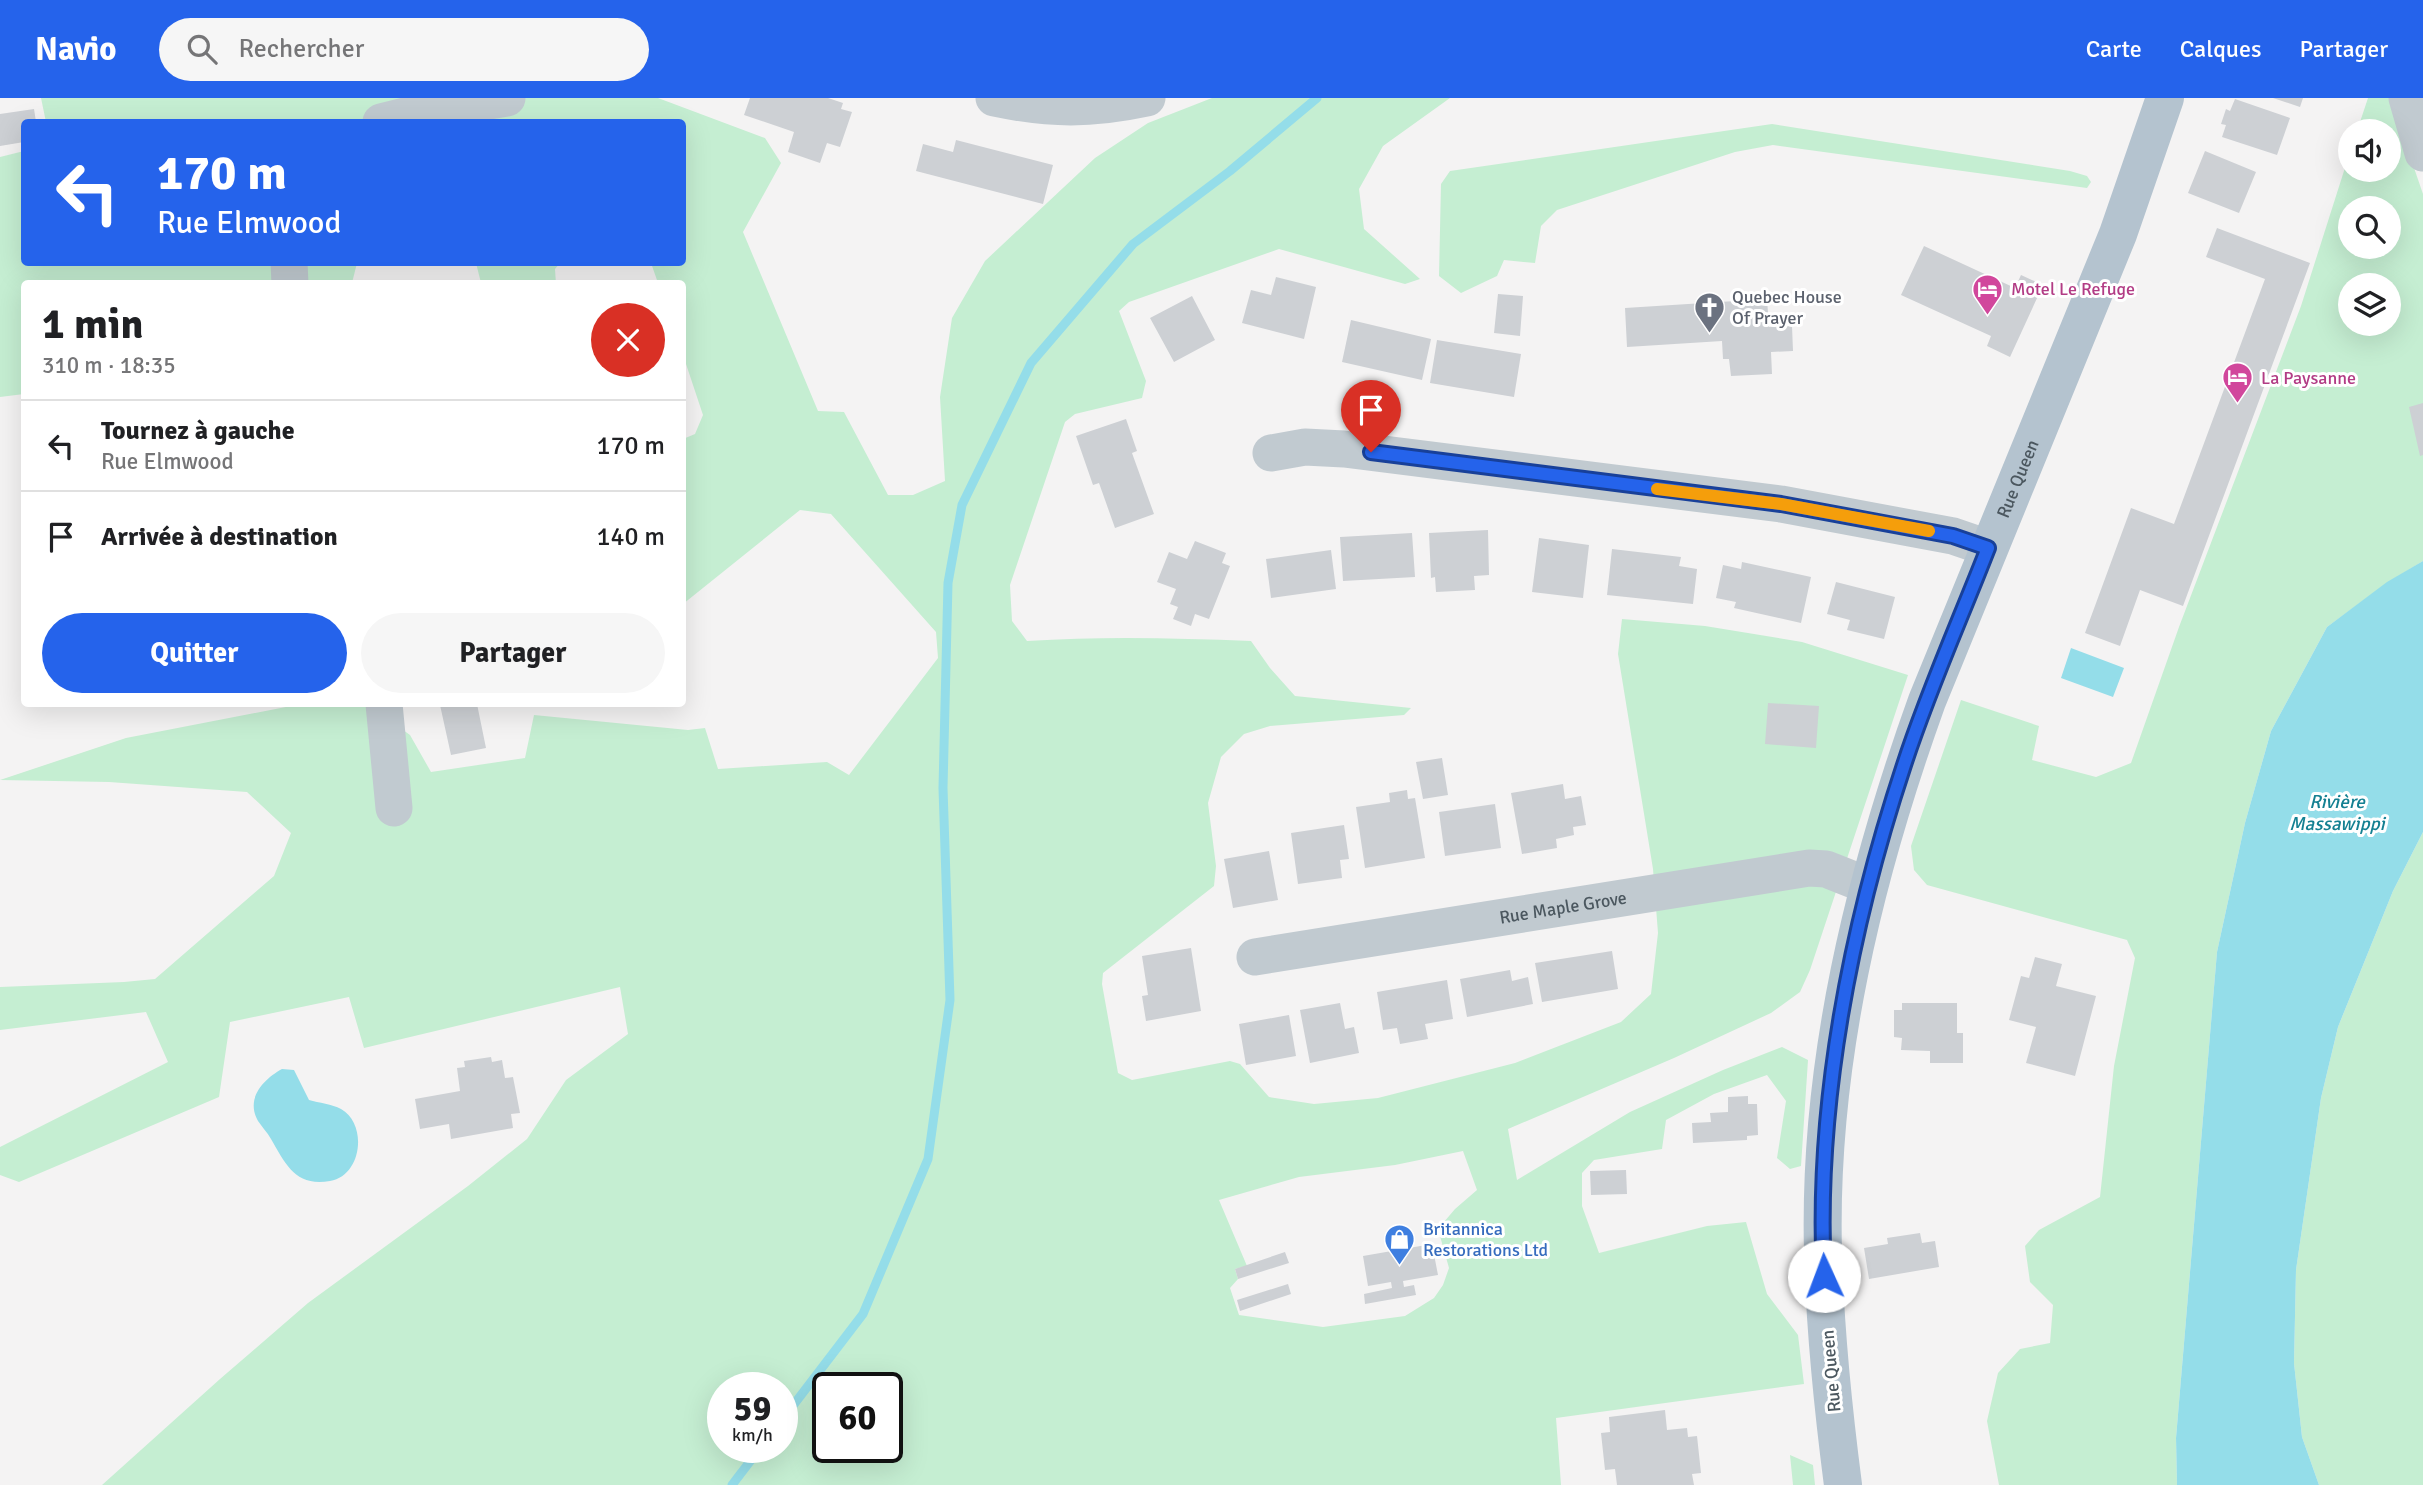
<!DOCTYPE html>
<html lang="fr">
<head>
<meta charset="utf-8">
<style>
	body { margin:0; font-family:Signika,sans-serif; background:#f6f6f6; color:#202124; height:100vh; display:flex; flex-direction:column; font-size:26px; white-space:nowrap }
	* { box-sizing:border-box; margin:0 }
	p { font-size:23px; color:#757577 }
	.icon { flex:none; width:38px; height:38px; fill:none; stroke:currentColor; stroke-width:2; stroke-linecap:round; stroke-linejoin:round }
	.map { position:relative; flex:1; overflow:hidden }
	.drawer { position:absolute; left:21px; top:182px; width:665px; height:427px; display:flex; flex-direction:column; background:#fff; border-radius:7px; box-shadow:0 7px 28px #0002 }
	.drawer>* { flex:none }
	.top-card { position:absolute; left:21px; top:21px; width:665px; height:147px; border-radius:7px; box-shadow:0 7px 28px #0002; background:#2563eb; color:#fff; overflow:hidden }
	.controls { position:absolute; left:2338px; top:21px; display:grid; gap:14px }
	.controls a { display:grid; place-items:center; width:63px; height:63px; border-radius:50%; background:#fff; box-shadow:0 7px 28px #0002; font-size:35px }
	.speed { position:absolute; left:707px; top:1274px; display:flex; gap:14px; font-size:35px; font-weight:700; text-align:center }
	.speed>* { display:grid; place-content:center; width:91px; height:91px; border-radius:50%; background:#fff; box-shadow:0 7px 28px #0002; line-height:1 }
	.speed small { font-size:18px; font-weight:400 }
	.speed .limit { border:4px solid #111; border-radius:10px; background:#fff; color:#111 }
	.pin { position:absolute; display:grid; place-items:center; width:60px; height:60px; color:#fff; margin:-72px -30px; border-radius:50% 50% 50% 0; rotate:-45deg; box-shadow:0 0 7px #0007 }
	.pin .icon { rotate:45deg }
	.me { position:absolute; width:77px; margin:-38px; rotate:358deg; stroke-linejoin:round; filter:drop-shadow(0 0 5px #0008) }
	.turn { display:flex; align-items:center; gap:24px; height:147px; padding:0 21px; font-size:32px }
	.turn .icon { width:91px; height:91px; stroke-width:2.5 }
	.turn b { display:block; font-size:49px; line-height:60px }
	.round { display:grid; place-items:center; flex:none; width:74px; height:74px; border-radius:37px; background:#f6f6f6 }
	.headline { display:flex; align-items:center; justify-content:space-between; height:119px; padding:0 21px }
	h1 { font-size:42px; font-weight:700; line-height:52px }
	.action { display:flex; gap:14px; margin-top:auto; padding:14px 21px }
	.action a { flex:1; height:80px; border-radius:42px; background:#2563eb; color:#fff; font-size:28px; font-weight:700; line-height:80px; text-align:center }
	.action a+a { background:#f6f6f6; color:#202124 }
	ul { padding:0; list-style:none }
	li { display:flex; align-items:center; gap:21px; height:91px; padding:0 21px; border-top:2px solid #e0e0e0 }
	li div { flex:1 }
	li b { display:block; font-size:26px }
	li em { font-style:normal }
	header { display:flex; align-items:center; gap:42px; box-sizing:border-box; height:98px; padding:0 35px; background:#2563eb; color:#fff }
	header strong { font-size:33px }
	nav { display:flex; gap:38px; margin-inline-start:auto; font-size:24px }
	.search { width:490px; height:63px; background:#f6f6f6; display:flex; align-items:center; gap:18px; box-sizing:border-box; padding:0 24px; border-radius:38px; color:#757577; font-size:26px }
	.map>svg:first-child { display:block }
	.green { fill:#c5eed2; fill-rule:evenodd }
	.water { fill:#94dde9 }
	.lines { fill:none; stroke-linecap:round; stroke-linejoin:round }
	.stream { stroke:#94dde9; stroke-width:9 }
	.building { fill:#cdd0d4 }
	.minor { stroke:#c1cad0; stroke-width:37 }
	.major { stroke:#b4c3cf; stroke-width:38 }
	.route-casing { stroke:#184099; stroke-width:18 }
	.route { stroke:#2563eb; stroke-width:12 }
	.slow { stroke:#f59e0b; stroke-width:12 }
	.labels { text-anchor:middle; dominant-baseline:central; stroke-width:6; stroke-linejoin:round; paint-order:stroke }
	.hotel-label { font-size:18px; fill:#b23c85; stroke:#fff; text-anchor:start }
	.worship-label { font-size:18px; fill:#5b616d; stroke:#fff; text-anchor:start }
	.street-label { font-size:18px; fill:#4b575f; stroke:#fff }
	.shop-label { font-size:18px; fill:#366cbe; stroke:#fff; text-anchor:start }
	.water-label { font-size:19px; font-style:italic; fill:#148092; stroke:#fff }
</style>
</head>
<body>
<header>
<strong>Navio</strong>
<div class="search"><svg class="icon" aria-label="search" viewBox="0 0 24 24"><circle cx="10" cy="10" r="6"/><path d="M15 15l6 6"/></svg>Rechercher</div>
<nav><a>Carte</a><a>Calques</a><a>Partager</a></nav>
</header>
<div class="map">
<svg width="2423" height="1387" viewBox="0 0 2423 1387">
	<rect width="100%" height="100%" fill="#f4f3f3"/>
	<!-- green -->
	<path class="green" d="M41 0H658L765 40 781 65 743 134 818 313 844 314 888 397H913L945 383 940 299 952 220 985 163 1095 60 1148 25 1212 0H1450L1383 48 1359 91 1364 131 1420 181 1405 186 1279 151 1129 204 1119 213 1146 283 1142 300 1075 316 1065 324 1010 487 1012 523 1027 543C1103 538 1176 540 1251 543L1270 570 1295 598 1411 610 1404 617 1270 628 1244 636 1221 659 1208 705 1216 768 1214 788 1103 875 1102 886 1118 975 1132 982 1230 963 1240 966 1269 999 1314 1006 1378 1000 1515 965 1621 924 1651 896 1658 835 1653 771 1618 556 1622 521 1705 528 1802 544 1908 577 1810 872 1800 894 1771 915 1674 960 1508 1031 1517 1082 1630 1014 1723 972 1782 949 1808 962 1801 1068 1790 1071 1777 1060 1786 1003 1767 977 1714 996 1666 1022 1662 1051 1594 1062 1582 1075V1108L1599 1155 1707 1128 1746 1124 1767 1196 1798 1237 1804 1286 1556 1320 1561 1387H102L220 1281 308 1205 468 1088 527 1041 566 982 628 936 620 889 364 950 349 899 230 924 219 999 19 1084 0 1077V1049L168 964 146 914 0 932V889L124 884 155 881 274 778 291 735 247 694 109 684 0 682 126 640 301 606H367L410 637 431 674 525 660 534 617 688 632 705 630 718 671 827 664 849 677 938 560 936 534 831 416 800 412 683 506V341L695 336 703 317 683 257 682 186 658 185 651 165 682 164V24H46ZM1463 1053 1477 1092 1455 1111 1438 1131 1449 1170 1443 1187 1434 1200 1405 1218 1323 1229 1239 1217 1230 1190 1238 1181 1235 1171 1247 1168 1219 1102 1299 1079 1395 1067ZM723 1290H782V1349H723ZM828 1290H887V1349H828Z
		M2368 0H2390L2423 96V463L2387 485 2327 529 2271 633 2245 725 2217 854 2176 1340 2177 1387H1999L1987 1323 1998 1275 2020 1251 2050 1245 2053 1207 2030 1184 2025 1148 2039 1132 2100 1099 2114 968 2135 860 2127 842 1927 787 1914 772 1911 748 1961 602 2039 628 2032 662 2096 679 2131 665 2179 529 2301 208 2350 54V72H2389V33H2357ZM2350 110H2389V149H2350ZM2350 187H2389V226H2350Z
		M1772 26 2070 73 2087 78 2091 84 2087 90 1773 47 1735 54 1557 112 1541 128 1535 165 1504 162 1497 178 1461 195 1439 178 1441 86 1450 73Z
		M24 53V164L357 165 352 185 24 186V296L0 299V59Z
		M476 165V164L560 165 555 171 556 186 481 185Z
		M2423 734V1387H2319L2302 1339 2294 1265 2296 1172 2321 1000 2338 929 2393 793Z
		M1790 1357 1813 1367 1815 1387H1793Z"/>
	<!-- water -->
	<path class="water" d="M2423 463V734L2393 793 2338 929 2321 1000 2296 1172 2294 1265 2302 1339 2319 1387H2177L2176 1340 2217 854 2245 725 2271 633 2327 529 2387 484Z
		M2071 550 2124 570 2113 599 2061 580Z
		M282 971 294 972 309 1002C319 1005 332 1006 341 1011 368 1026 362 1078 330 1083 296 1089 286 1067 271 1041 267 1034 262 1029 258 1023 245 1000 264 981 282 971Z"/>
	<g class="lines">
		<!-- stream -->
		<path class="stream" d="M782 1322 863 1216 928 1061 950 902 943 690 948 485 962 407 1031 265 1133 146 1230 73 1317 0
			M732 1387 761 1349"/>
	</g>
	<!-- building -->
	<path class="building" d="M750 0H828L843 5 841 11 852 14 840 49 827 45 820 65 788 54 794 34 744 17Z
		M2273 0H2303L2300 9Z
		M2235 1 2290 20 2277 57 2222 39 2226 27 2221 26 2226 11 2230 13Z
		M34 11 36 24H24V44L0 48V16Z
		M956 42 1053 67 1043 106 916 73 923 46 953 54Z
		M2205 53 2256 74 2239 115 2188 95Z
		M2217 130 2310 165 2183 508 2140 492 2120 548 2085 535 2131 410 2174 426 2265 181 2206 159Z
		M1924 148 2015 190 2021 177 2043 187 2010 259 1987 248 1991 238 1901 197Z
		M1276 179 1316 189 1304 241 1242 225 1251 192 1271 197Z
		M1498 196 1523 198 1520 238 1494 235Z
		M1192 198 1215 242 1174 264 1150 220Z
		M1767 201 1769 229 1792 228 1793 253 1771 254 1772 276 1731 278 1729 261H1723L1722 243 1627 249 1625 210Z
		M1351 222 1431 241 1422 282 1342 264Z
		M1437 242 1521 256 1514 299 1430 285Z
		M2423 305V357L2420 358 2409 309Z
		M1126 321 1137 353 1132 355 1154 416 1115 430 1099 385 1093 387 1076 338Z
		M1488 432 1489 477 1474 478 1475 492 1436 494 1435 479 1431 480 1429 435Z
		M1412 435 1415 479 1343 483 1340 439Z
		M1539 440 1589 447 1583 500 1532 494Z
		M1195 443 1226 455 1222 465 1230 468 1209 521 1195 516 1191 528 1173 521 1178 509 1170 506 1176 491 1157 484 1169 454 1187 461Z
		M1612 451 1681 459 1679 468 1697 471 1693 506 1607 497Z
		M1331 452 1336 491 1271 500 1266 461Z
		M1742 464 1811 479 1801 525 1734 510 1736 504 1716 500 1723 467 1741 471Z
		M1836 484 1895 499 1884 541 1847 532 1850 522 1827 516Z
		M1768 605 1819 608 1816 650 1765 646Z
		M449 606H477L486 650 451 657 440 607Z
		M1442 660 1448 697 1423 701 1416 664Z
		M1563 686 1565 701 1581 698 1586 727 1573 729 1574 737 1556 741 1557 750 1522 756 1511 695Z
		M1407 692 1408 701 1415 700 1425 760 1365 770 1356 709 1390 704 1389 695Z
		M1495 706 1501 750 1445 758 1439 714Z
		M1344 727 1349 761 1340 762 1342 780 1298 786 1291 735Z
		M1269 753 1278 802 1233 810 1224 761Z
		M1191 850 1201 913 1146 923 1142 898 1148 897 1142 858Z
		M1612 853 1618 891 1542 904 1535 865Z
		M2035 859 2062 866 2056 888 2096 898 2075 978 2026 965 2036 929 2009 922 2021 878 2029 880Z
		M1510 872 1512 883 1528 879 1533 906 1467 919 1460 881Z
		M1447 882 1453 921 1425 926 1428 941 1400 946 1397 930 1383 932 1377 894Z
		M1340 905 1345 931 1354 929 1359 955 1310 965 1300 912Z
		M1902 905H1957V935H1963V965H1930V953L1901 952 1902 940 1894 939V912H1902Z
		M1289 917 1296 958 1246 967 1239 926Z
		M491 959 492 964 502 962 505 980 513 979 520 1015 511 1016 513 1030 451 1041 449 1026 420 1031 415 1001 460 993 457 970 465 969 464 963Z
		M1748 998V1006H1757L1758 1037 1747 1038V1042L1693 1045 1692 1025 1711 1024 1710 1015 1728 1014V999Z
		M1626 1072 1627 1096 1591 1097 1590 1073Z
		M1920 1135 1922 1145 1935 1143 1939 1169 1869 1181 1864 1150 1888 1146 1887 1140Z
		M1432 1146 1438 1177 1403 1183 1404 1189 1414 1187 1416 1197 1365 1206 1364 1196 1392 1190 1391 1184 1368 1188 1363 1158Z
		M1285 1154 1289 1165 1238 1181 1235 1171Z
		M1288 1186 1291 1196 1240 1213 1237 1202Z
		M1665 1312 1667 1332 1687 1330 1688 1339 1697 1338 1701 1375 1692 1376 1694 1387H1617L1615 1371 1605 1372 1601 1335 1610 1334 1609 1319Z"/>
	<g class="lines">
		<!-- minor -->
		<g class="minor">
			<path d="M994 0C1051 12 1091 12 1147 0"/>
			<path d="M2407 0 2423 55"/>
			<path d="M381 24 417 15 507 0"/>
			<path d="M289 164 290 186"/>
			<path d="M1271 355 1305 349 1344 351 1781 406 1953 438 1988 450"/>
			<path d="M384 606 394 710"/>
			<path id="s1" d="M1255 859 1809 770 1826 771 1869 788"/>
		</g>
		<!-- major -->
		<path class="major" id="s2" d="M1843 1387C1833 1310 1825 1232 1823 1154 1818 966 1864 778 1927 603L2118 136 2165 0"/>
	</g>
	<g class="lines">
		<defs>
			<path id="route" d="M1371 354 1781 406 1953 438 1988 450C1960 522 1928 593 1904 667 1851 827 1815 1008 1824 1178"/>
		</defs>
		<!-- route casing -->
		<use href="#route" class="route-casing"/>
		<!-- route -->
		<use href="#route" class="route"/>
		<!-- slow -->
		<path class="slow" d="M1657 391 1781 406 1929 433"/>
	</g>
	<!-- icons -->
	<defs>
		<symbol id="hotel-pin" viewBox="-11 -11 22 30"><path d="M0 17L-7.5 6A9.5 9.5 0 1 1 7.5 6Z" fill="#d1479c" stroke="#fff"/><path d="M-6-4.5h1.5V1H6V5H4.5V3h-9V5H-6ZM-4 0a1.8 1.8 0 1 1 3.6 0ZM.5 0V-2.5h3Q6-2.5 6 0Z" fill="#fff"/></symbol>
		<symbol id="church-pin" viewBox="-11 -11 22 30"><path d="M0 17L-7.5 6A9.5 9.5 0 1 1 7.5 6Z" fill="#6b7280" stroke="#fff"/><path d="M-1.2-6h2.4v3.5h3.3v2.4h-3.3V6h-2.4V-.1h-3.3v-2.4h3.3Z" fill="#fff"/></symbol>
		<symbol id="shop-pin" viewBox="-11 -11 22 30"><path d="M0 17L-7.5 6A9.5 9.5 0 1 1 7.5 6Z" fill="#3f7fe0" stroke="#fff"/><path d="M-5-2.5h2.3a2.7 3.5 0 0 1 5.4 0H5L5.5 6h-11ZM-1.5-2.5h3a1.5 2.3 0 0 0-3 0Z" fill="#fff"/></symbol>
	</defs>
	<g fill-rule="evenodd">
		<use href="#hotel-pin" x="1970" y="174" width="35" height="47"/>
		<use href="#church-pin" x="1692" y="192" width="35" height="47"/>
		<use href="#hotel-pin" x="2220" y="262" width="35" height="47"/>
		<use href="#shop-pin" x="1382" y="1124" width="35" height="47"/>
	</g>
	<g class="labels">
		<!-- hotel labels -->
		<g class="hotel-label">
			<text x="2011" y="191">Motel Le Refuge</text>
			<text x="2261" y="280">La Paysanne</text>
		</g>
		<!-- worship labels -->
		<g class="worship-label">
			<text x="1732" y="199">Quebec House<tspan x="1732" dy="21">Of Prayer</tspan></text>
		</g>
		<!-- street labels -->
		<g class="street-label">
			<text stroke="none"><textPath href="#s2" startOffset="1038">Rue Queen</textPath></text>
			<text stroke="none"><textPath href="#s1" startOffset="312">Rue Maple Grove</textPath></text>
			<text transform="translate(1831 1273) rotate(-95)">Rue Queen</text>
		</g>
		<!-- shop labels -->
		<g class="shop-label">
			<text x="1423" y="1131">Britannica<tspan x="1423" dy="21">Restorations Ltd</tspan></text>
		</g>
		<!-- water labels -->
		<g class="water-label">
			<text x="2337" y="704">Rivière<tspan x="2337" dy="22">Massawippi</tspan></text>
		</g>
	</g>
</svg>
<div class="controls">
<a><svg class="icon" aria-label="sound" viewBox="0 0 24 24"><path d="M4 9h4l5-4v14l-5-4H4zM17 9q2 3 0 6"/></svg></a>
<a><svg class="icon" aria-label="search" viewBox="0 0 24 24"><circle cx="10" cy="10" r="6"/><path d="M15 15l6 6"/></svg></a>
<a><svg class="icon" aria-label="layers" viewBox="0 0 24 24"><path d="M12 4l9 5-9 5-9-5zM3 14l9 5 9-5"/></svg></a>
</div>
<div class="speed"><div>59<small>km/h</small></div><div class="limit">60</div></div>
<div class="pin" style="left:1371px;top:354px;background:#d93025"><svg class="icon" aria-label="arrive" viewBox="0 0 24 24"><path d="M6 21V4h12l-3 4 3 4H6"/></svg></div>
<svg class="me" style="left:1824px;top:1178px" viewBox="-20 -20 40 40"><circle r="19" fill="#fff"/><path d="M0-13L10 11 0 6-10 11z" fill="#2563eb"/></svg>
<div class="top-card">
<div class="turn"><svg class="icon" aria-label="left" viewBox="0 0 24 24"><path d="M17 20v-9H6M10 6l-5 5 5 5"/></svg><div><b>170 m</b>Rue Elmwood</div></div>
</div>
<section class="drawer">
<div class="headline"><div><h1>1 min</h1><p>310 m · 18:35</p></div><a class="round" style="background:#d93025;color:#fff"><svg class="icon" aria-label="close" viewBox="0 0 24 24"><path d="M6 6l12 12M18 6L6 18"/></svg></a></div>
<ul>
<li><svg class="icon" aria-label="left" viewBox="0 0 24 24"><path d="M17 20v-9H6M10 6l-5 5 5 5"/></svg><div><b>Tournez à gauche</b><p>Rue Elmwood</p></div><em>170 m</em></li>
<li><svg class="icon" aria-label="arrive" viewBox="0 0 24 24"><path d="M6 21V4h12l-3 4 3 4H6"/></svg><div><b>Arrivée à destination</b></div><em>140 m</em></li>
</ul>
<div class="action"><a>Quitter</a><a>Partager</a></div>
</section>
</div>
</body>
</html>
